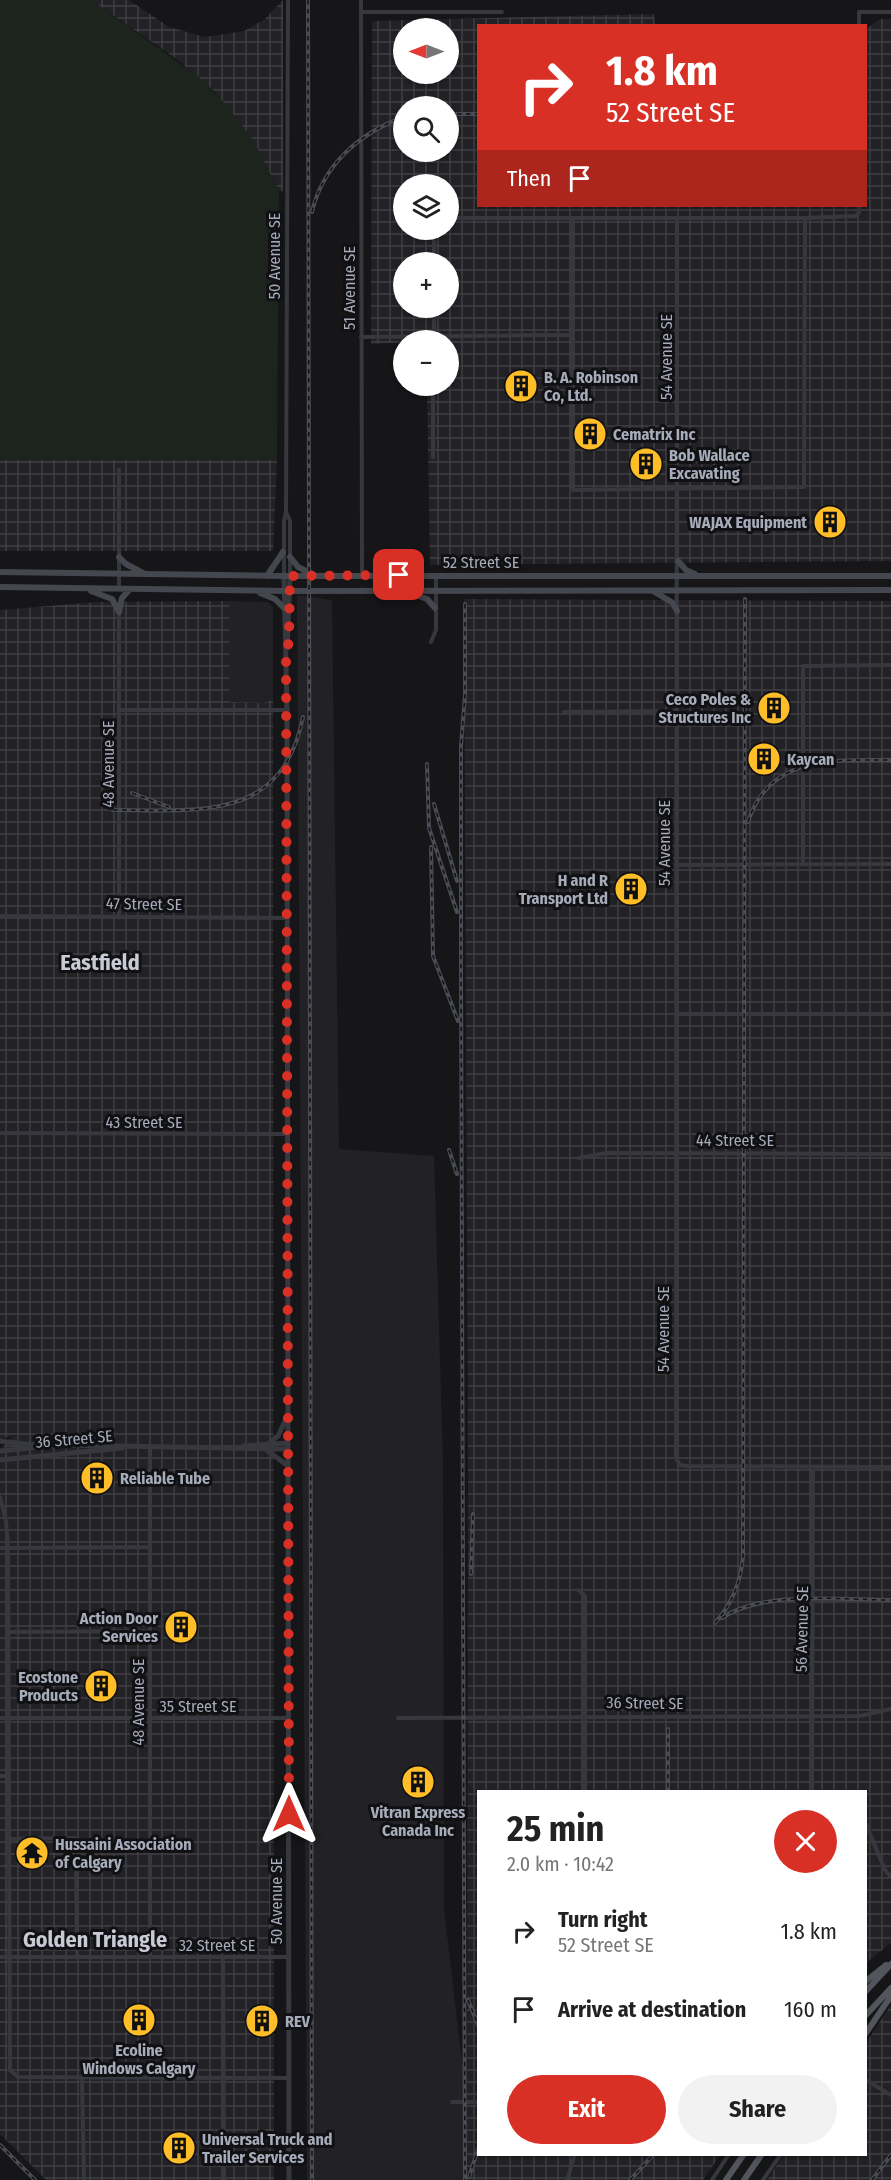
<!DOCTYPE html>
<html lang="en">
<head>
<meta charset="utf-8">
<style>
	body { margin:0; font-family:"Fira Sans Condensed",sans-serif; background:#f2f2f2; color:#222; height:100vh; display:flex; flex-direction:column; font-size:22px; white-space:nowrap }
	* { box-sizing:border-box; margin:0 }
	p { font-size:20px; color:#767676 }
	.icon { flex:none; width:33px; height:33px; fill:none; stroke:currentColor; stroke-width:2; stroke-linecap:round; stroke-linejoin:round }
	.map { position:relative; flex:1; overflow:hidden }
	.side { position:absolute; left:477px; top:1790px; width:390px; height:366px; display:flex; flex-direction:column; background:#fff; border-radius:0px; box-shadow:0 2px 4px #0004 }
	.side>* { flex:none }
	.guide { position:absolute; left:477px; top:24px; width:390px; height:183px; border-radius:0px; box-shadow:0 2px 4px #0004; background:#d93025; color:#fff; overflow:hidden }
	.needle { width:39px; rotate:270deg }
	.fabs { position:absolute; left:393px; top:18px; display:grid; gap:12px }
	.fabs a { display:grid; place-items:center; width:66px; height:66px; border-radius:50%; background:#fff; box-shadow:0 2px 4px #0004; font-size:30px }
	.pin { position:absolute; display:grid; place-items:center; width:51px; height:51px; color:#fff; margin:-26px; border-radius:12px; box-shadow:0 3px 9px #0006 }
	.me { position:absolute; width:66px; margin:-33px; rotate:0deg; stroke-linejoin:round; filter:drop-shadow(0 0 4px #0008) }
	.turn { display:flex; align-items:center; gap:21px; height:126px; padding:0 30px; font-size:27px }
	.turn .icon { width:78px; height:78px; stroke-width:2.5 }
	.turn b { display:block; font-size:42px; line-height:51px }
	.then { display:flex; align-items:center; height:57px; padding:0 30px; background:#0003; gap:12px; font-size:22px }
	.round { display:grid; place-items:center; flex:none; width:63px; height:63px; border-radius:32px; background:#f2f2f2 }
	.summary { display:flex; align-items:center; justify-content:space-between; height:102px; padding:0 30px }
	h1 { font-size:36px; font-weight:700; line-height:45px }
	.action { display:flex; gap:12px; margin-top:auto; padding:12px 30px }
	.action a { flex:1; height:69px; border-radius:36px; background:#d93025; color:#fff; font-size:24px; font-weight:700; line-height:69px; text-align:center }
	.action a+a { background:#f2f2f2; color:#222 }
	ul { padding:0; list-style:none }
	li { display:flex; align-items:center; gap:18px; height:78px; padding:0 30px }
	li div { flex:1 }
	li b { display:block; font-size:22px }
	li em { font-style:normal }
	.map>svg:first-child { display:block }
	.built { fill:#222226 }
	.industrial { fill:url(#industrial-grid); fill-rule:evenodd }
	.grass { fill:#1c241d }
	.lines { fill:none; stroke-linecap:round; stroke-linejoin:round }
	.minor { stroke:#37383e; stroke-width:4 }
	.tertiary { stroke:#37383e; stroke-width:5 }
	.secondary { stroke:#45474e; stroke-width:6 }
	.primary { stroke:#53555d; stroke-width:6 }
	.rail-casing { stroke:#4a4c53; stroke-width:4 }
	.rail { stroke:#111114; stroke-width:1.5; stroke-dasharray:4.5; stroke-linecap:butt }
	.route { stroke:#d93025; stroke-width:10; stroke-dasharray:0 18 }
	.labels { text-anchor:middle; dominant-baseline:central; stroke-width:6; stroke-linejoin:round; paint-order:stroke }
	.street-label { font-size:16px; fill:#a7acba; stroke:#111114 }
	.poi-label { font-size:16px; font-weight:bold; fill:#a7acba; stroke:#111114; text-anchor:start }
	.district-label { font-size:22px; font-weight:bold; fill:#c8cbd5; stroke:#111114 }
</style>
</head>
<body>
<div class="map">
<svg width="891" height="2180" viewBox="0 0 891 2180">
	<defs>
		<pattern id="industrial-grid" width="8" height="8" patternUnits="userSpaceOnUse" patternTransform="scale(1.5)"><rect width="8" height="8" fill="#222226"/><path d="M0 4h8M4 0v8" fill="none" stroke="#3f3f43"/></pattern>
	</defs>
	<rect width="100%" height="100%" fill="#161619"/>
	<!-- built -->
	<path class="built" d="M297 595 332 600 339 1149 434 1156 443 1463 444 1909 466 2095V2180H307Z
		M229 601 268 602 273 607V700L263 703H229Z"/>
	<!-- industrial -->
	<path class="industrial" d="M91 0H129L169 27 205 37 244 31 265 19 283 0V191H279L253 140 215 92 178 60Z
		M654 14 655 25 478 26V206H866L867 28 880 19H891V561L430 565 427 386H448V340L371 344 372 21ZM404 28H448V74H404ZM404 106H448V152H404ZM404 184H448V230H404ZM404 262H448V308H404Z
		M0 460H277L273 551H0Z
		M464 599 891 601V1943L866 1963V1791H478V2154H721L703 2180H467L468 1467Z
		M229 601V702L263 703 273 700 274 2180H46L0 2134V1450L13 1436 0 1439V610L97 602Z
		M891 2005V2180H767L784 2154H866V2043Z"/>
	<!-- grass -->
	<path class="grass" d="M0 0H91L199 77 228 107 253 140 279 191 277 460H0Z"/>
	<g class="lines">
		<!-- minor -->
		<path class="minor" d="M361 0 362 575
			M361 12H502
			M859 26V12H891
			M448 218H805L856 216 859 212V206
			M573 219V490L804 487 805 218
			M677 219 676 1458 680 1465 687 1466 891 1467
			M434 262V230
			M361 337 571 335
			M434 340V308
			M433 457V386
			M119 470V589
			M286 512 290 521V576
			M284 576V521L286 512 288 0
			M119 612V916
			M431 642 436 630V575
			M120 710H287
			M564 712 675 711
			M803 864V666L891 665
			M676 865 891 864
			M0 916 287 918
			M676 1014H891
			M0 1133 287 1134
			M579 1158 606 1153 891 1154
			M150 1446V1957
			M0 1497 6 1521 8 1548 10 2070 18 2077 289 2078
			M0 1548 150 1547
			M578 1590 585 1596V1791
			M8 1632 150 1631
			M0 1718H288
			M398 1718 860 1716 891 1709
			M0 1776H9
			M812 1791 813 1467
			M866 1824 885 1870 891 1877
			M9 1839 76 1838 77 1957
			M0 1957H289
			M223 1957 224 2180
			M82 2078 84 2180
			M866 2080 891 2095
			M452 2102H478
			M567 2180 575 2154
			M712 2180 729 2154
			M763 2180 781 2154"/>
		<!-- tertiary -->
		<path class="tertiary" d="M284 576 287 710 289 2180
			M287 649 290 576
			M0 1441 34 1445
			M269 1443 278 1436 287 1417
			M243 1446 288 1443
			M0 1451 62 1445 288 1449
			M268 1451 288 1466
			M0 1460 122 1448"/>
		<!-- secondary -->
		<path class="secondary" d="M119 557 126 564 143 573
			M290 557 298 567 314 575
			M678 561 686 570 695 574
			M0 572 284 576H891
			M267 576 283 552
			M0 587 290 591 891 590
			M91 591 112 599 119 612
			M653 591 673 603 677 611
			M408 592 427 599 435 608
			M260 593 275 599 284 608
			M119 611 122 598 129 590"/>
		<!-- primary -->
		<path class="primary" d="M866 1981 886 1965
			M866 1991 891 1964
			M866 2015 891 1988
			M866 2033 891 1996
			M726 2180 744 2154
			M744 2180 762 2154"/>
		<defs>
			<path id="rail" d="M308 0 312 2180
				M448 114H478
				M312 212C323 165 359 133 404 117
				M465 604V695L461 746V967L465 2180
				M427 764 429 828 457 912
				M132 793 169 807
				M434 804 457 881
				M113 810C197 810 282 823 303 717
				M748 822C769 755 834 760 891 760
				M431 847 433 956 458 1021
				M449 1150 457 1174
				M471 1574 473 1514
				M722 1618C763 1590 843 1600 891 1600
				M715 1623C732 1604 741 1582 743 1556L745 599
				M668 1729V1791
				M468 2000 478 2025
				M0 2145 35 2180
				M469 2177 478 2149
				M630 2180 654 2154
				M872 2180 891 2155"/>
		</defs>
		<!-- rail casing -->
		<use href="#rail" class="rail-casing"/>
		<!-- rail -->
		<use href="#rail" class="rail"/>
	</g>
	<g class="lines">
		<!-- route -->
		<path class="route" d="M289 1814 286 651 289 642 290 576 399 575"/>
	</g>
	<!-- icons -->
	<defs>
		<symbol id="building-disc" viewBox="-11 -11 22 22"><circle r="9.5" fill="#ffbe28" stroke="#111114"/><path d="M-4-6H4V6H1V3H-1V6H-4ZM-2.5-4.3h1.7v1.8h-1.7ZM.8-4.3h1.7v1.8H.8ZM-2.5-1h1.7V.8h-1.7ZM.8-1h1.7V.8H.8Z" fill="#111"/></symbol>
		<symbol id="temple-disc" viewBox="-11 -11 22 22"><circle r="9.5" fill="#ffbe28" stroke="#111114"/><path d="M0-6L5-2H3V0L6.5 2.5H4V6H1.5V3h-3V6H-4V2.5H-6.5L-3 0V-2H-5Z" fill="#111"/></symbol>
	</defs>
	<g fill-rule="evenodd">
		<use href="#building-disc" x="502" y="367" width="38" height="38"/>
		<use href="#building-disc" x="571" y="415" width="38" height="38"/>
		<use href="#building-disc" x="627" y="445" width="38" height="38"/>
		<use href="#building-disc" x="811" y="503" width="38" height="38"/>
		<use href="#building-disc" x="755" y="689" width="38" height="38"/>
		<use href="#building-disc" x="745" y="740" width="38" height="38"/>
		<use href="#building-disc" x="612" y="870" width="38" height="38"/>
		<use href="#building-disc" x="78" y="1459" width="38" height="38"/>
		<use href="#building-disc" x="162" y="1608" width="38" height="38"/>
		<use href="#building-disc" x="82" y="1667" width="38" height="38"/>
		<use href="#building-disc" x="399" y="1763" width="38" height="38"/>
		<use href="#temple-disc" x="13" y="1834" width="38" height="38"/>
		<use href="#building-disc" x="120" y="2001" width="38" height="38"/>
		<use href="#building-disc" x="243" y="2002" width="38" height="38"/>
		<use href="#building-disc" x="160" y="2129" width="38" height="38"/>
	</g>
	<g class="labels">
		<!-- street labels -->
		<g class="street-label">
			<text transform="translate(274 256) rotate(-90)">50 Avenue SE</text>
			<text transform="translate(349 288) rotate(-90)">51 Avenue SE</text>
			<text transform="translate(666 357) rotate(-90)">54 Avenue SE</text>
			<text x="481" y="562">52 Street SE</text>
			<text transform="translate(108 764) rotate(-90)">48 Avenue SE</text>
			<text transform="translate(664 843) rotate(-90)">54 Avenue SE</text>
			<text transform="translate(144 904) rotate(1)">47 Street SE</text>
			<text x="144" y="1122">43 Street SE</text>
			<text x="735" y="1140">44 Street SE</text>
			<text transform="translate(663 1329) rotate(-90)">54 Avenue SE</text>
			<text transform="translate(74 1439) rotate(-5)">36 Street SE</text>
			<text transform="translate(802 1629) rotate(-89)">56 Avenue SE</text>
			<text transform="translate(138 1702) rotate(-90)">48 Avenue SE</text>
			<text transform="translate(645 1703) rotate(1)">36 Street SE</text>
			<text x="198" y="1706">35 Street SE</text>
			<text transform="translate(276 1901) rotate(-90)">50 Avenue SE</text>
			<text x="217" y="1945">32 Street SE</text>
		</g>
		<!-- poi labels -->
		<g class="poi-label">
			<text x="544" y="377">B. A. Robinson<tspan x="544" dy="18">Co, Ltd.</tspan></text>
			<text x="613" y="434">Cematrix Inc</text>
			<text x="669" y="455">Bob Wallace<tspan x="669" dy="18">Excavating</tspan></text>
			<text x="807" y="522" text-anchor="end">WAJAX Equipment</text>
			<text x="751" y="699" text-anchor="end">Ceco Poles &amp;<tspan x="751" dy="18">Structures Inc</tspan></text>
			<text x="787" y="759">Kaycan</text>
			<text x="608" y="880" text-anchor="end">H and R<tspan x="608" dy="18">Transport Ltd</tspan></text>
			<text x="120" y="1478">Reliable Tube</text>
			<text x="158" y="1618" text-anchor="end">Action Door<tspan x="158" dy="18">Services</tspan></text>
			<text x="78" y="1677" text-anchor="end">Ecostone<tspan x="78" dy="18">Products</tspan></text>
			<text x="418" y="1812" text-anchor="middle">Vitran Express<tspan x="418" dy="18">Canada Inc</tspan></text>
			<text x="55" y="1844">Hussaini Association<tspan x="55" dy="18">of Calgary</tspan></text>
			<text x="285" y="2021">REV</text>
			<text x="139" y="2050" text-anchor="middle">Ecoline<tspan x="139" dy="18">Windows Calgary</tspan></text>
			<text x="202" y="2139">Universal Truck and<tspan x="202" dy="18">Trailer Services</tspan></text>
		</g>
		<!-- district labels -->
		<g class="district-label">
			<text x="100" y="962">Eastfield</text>
			<text x="95" y="1939">Golden Triangle</text>
		</g>
	</g>
</svg>
<div class="fabs">
<a><svg class="needle" viewBox="-14 -14 28 28"><path d="M0-13l5 13h-10z" fill="#e53935"/><path d="M0 13l5-13h-10z" fill="#767676"/></svg></a>
<a><svg class="icon" aria-label="search" viewBox="0 0 24 24"><circle cx="10" cy="10" r="6"/><path d="M15 15l6 6"/></svg></a>
<a><svg class="icon" aria-label="layers" viewBox="0 0 24 24"><path d="M12 4l9 5-9 5-9-5zM3 14l9 5 9-5"/></svg></a>
<a>+</a>
<a>−</a>
</div>
<div class="pin" style="left:399px;top:575px;background:#d93025"><svg class="icon" aria-label="arrive" viewBox="0 0 24 24"><path d="M6 21V4h12l-3 4 3 4H6"/></svg></div>
<svg class="me" style="left:289px;top:1814px" viewBox="-20 -20 40 40"><path d="M0-17L14 15 0 8-14 15z" fill="#d93025" stroke="#fff" stroke-width="4"/></svg>
<div class="guide">
<div class="turn"><svg class="icon" aria-label="right" viewBox="0 0 24 24"><path d="M7 20v-9h11M14 6l5 5-5 5"/></svg><div><b>1.8 km</b>52 Street SE</div></div>
<div class="then">Then<svg class="icon" aria-label="arrive" viewBox="0 0 24 24"><path d="M6 21V4h12l-3 4 3 4H6"/></svg></div>
</div>
<section class="side">
<div class="summary"><div><h1>25 min</h1><p>2.0 km · 10:42</p></div><a class="round" style="background:#d93025;color:#fff"><svg class="icon" aria-label="close" viewBox="0 0 24 24"><path d="M6 6l12 12M18 6L6 18"/></svg></a></div>
<ul>
<li><svg class="icon" aria-label="right" viewBox="0 0 24 24"><path d="M7 20v-9h11M14 6l5 5-5 5"/></svg><div><b>Turn right</b><p>52 Street SE</p></div><em>1.8 km</em></li>
<li><svg class="icon" aria-label="arrive" viewBox="0 0 24 24"><path d="M6 21V4h12l-3 4 3 4H6"/></svg><div><b>Arrive at destination</b></div><em>160 m</em></li>
</ul>
<div class="action"><a>Exit</a><a>Share</a></div>
</section>
</div>
</body>
</html>
